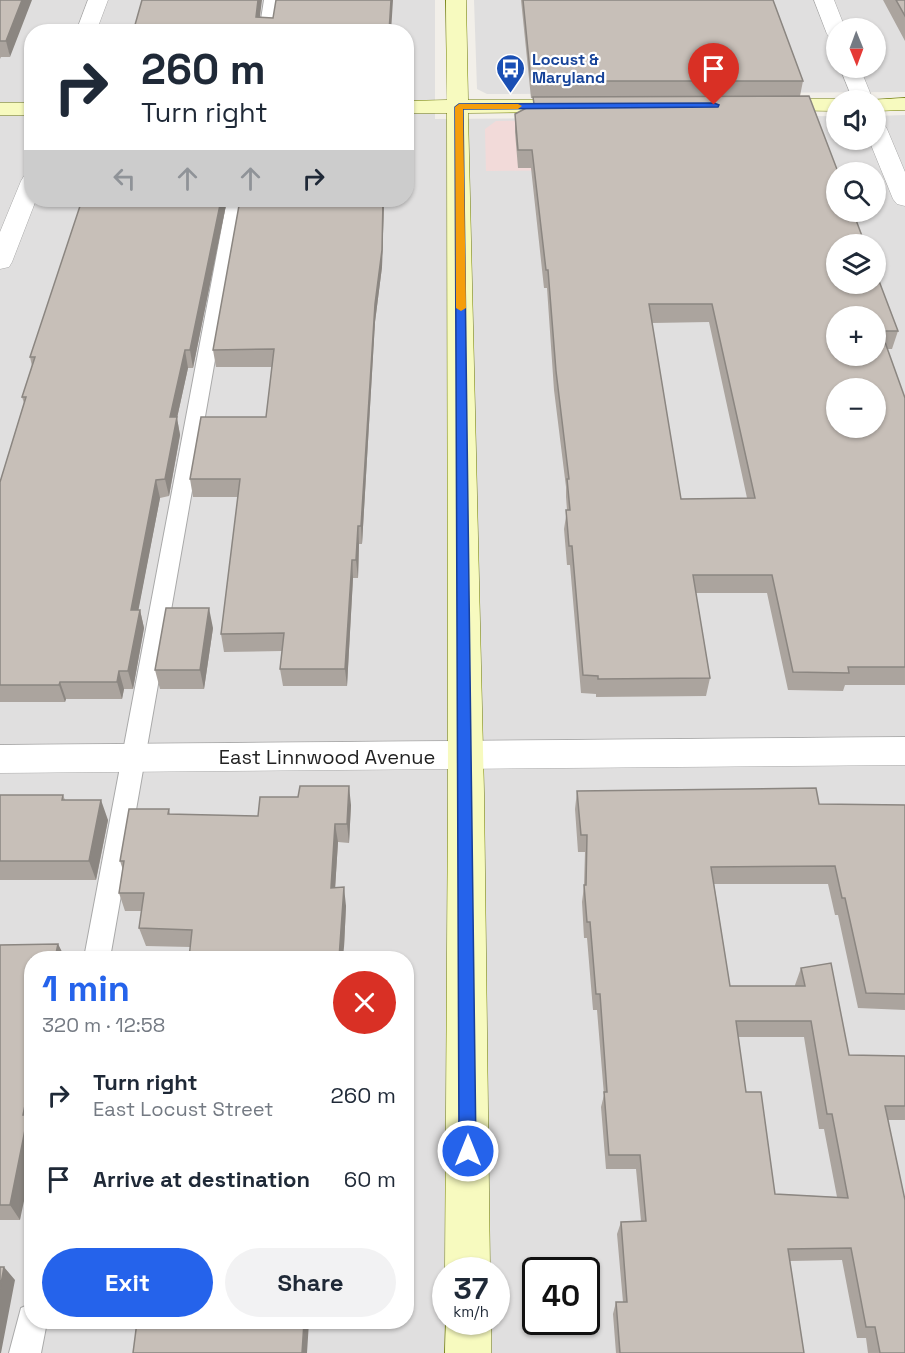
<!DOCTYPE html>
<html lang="en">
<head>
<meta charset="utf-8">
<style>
	body { margin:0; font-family:"Space Grotesk",sans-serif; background:#f2f2f3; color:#1f2937; height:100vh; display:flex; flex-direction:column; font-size:22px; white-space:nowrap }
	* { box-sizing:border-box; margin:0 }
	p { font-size:20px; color:#747a83 }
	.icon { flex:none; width:33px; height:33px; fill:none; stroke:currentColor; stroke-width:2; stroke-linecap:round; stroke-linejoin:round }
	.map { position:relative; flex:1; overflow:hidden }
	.drawer { position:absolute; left:24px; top:951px; width:390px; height:378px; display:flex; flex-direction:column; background:#fff; border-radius:24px; box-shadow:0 2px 4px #0004 }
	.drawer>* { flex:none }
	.banner { position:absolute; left:24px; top:24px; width:390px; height:183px; border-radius:24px; box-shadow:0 2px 4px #0004; background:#fff; color:#1f2937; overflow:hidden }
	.needle { width:39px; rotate:179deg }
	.tools { position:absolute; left:826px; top:18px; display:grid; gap:12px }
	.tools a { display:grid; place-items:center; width:60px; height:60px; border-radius:50%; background:#fff; box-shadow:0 2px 4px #0004; font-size:30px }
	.speed { position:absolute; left:432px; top:1257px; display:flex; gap:12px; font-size:30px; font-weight:700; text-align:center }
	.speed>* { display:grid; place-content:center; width:78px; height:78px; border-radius:50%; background:#fff; box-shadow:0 2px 4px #0004; line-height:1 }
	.speed small { font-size:15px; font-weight:400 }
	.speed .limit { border:3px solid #111; border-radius:9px; background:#fff; color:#111 }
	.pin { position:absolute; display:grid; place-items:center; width:51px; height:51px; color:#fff; margin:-62px -26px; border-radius:50% 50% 50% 0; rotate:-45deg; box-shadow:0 0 6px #0007 }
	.pin .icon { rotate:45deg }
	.me { position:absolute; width:66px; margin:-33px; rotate:0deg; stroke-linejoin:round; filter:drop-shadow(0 0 4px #0008) }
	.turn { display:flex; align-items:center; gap:21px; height:126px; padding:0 18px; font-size:27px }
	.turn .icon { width:78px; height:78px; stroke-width:2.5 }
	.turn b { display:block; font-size:42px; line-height:51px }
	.lanes { display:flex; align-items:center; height:57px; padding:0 18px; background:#0003; justify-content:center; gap:30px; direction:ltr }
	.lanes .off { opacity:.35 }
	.round { display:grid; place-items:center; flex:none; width:63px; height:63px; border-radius:32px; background:#f2f2f3 }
	.headline { display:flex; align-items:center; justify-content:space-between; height:102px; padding:0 18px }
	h1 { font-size:36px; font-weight:600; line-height:45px; color:#2563eb }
	.cta { display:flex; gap:12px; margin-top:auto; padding:12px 18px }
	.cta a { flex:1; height:69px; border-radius:36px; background:#2563eb; color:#fff; font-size:24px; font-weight:600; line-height:69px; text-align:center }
	.cta a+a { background:#f2f2f3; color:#1f2937 }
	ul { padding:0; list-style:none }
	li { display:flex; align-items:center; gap:18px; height:84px; padding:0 18px }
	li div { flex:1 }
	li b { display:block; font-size:22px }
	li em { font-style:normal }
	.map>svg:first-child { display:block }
	.residential { fill:#e0dfdf; fill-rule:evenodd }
	.commercial { fill:#f2dad9 }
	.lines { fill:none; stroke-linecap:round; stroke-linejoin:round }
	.lane-casing { stroke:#a9a9a9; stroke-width:2 }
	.street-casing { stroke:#a9a9a9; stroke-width:1 }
	.secondary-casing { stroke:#707d05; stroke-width:1 }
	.lane { fill:#fff; fill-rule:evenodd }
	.street { fill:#fff; fill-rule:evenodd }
	.secondary { fill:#f7fabf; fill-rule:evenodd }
	.wall { fill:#aba49e; fill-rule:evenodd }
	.shaded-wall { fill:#8b8681 }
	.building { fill:#c7bfb8; stroke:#8b8681; stroke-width:1.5; fill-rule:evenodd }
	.route { fill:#2563eb; stroke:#184099; stroke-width:1.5 }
	.slow { fill:#f59e0b }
	.labels { text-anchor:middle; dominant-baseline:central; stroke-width:4.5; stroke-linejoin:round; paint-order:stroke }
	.far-transit-label { font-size:16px; font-weight:bold; fill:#164399; stroke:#fff; text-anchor:start }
	.street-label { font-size:20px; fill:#222; stroke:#fff }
</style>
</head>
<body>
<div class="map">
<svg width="905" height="1353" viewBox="0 0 905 1353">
	<rect width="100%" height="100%" fill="#f2efe9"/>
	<!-- residential -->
	<path class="residential" d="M0 0H435V119L837 116V140H876V116L905 115V1353H0ZM32 32H406V200H32ZM837 172H876V212H837ZM837 244H876V284H837ZM837 316H876V356H837ZM837 388H876V428H837ZM32 958H406V1322H32ZM446 1270H496V1322H446ZM536 1270H586V1322H536Z
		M474 0H905V92L487 94 477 89ZM837 28H876V68H837Z"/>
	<!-- commercial -->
	<path class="commercial" d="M619 119 630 170 486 171 485 129 496 121Z"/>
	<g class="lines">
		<defs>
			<path id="lane" d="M264 0H278L273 32H259Z
				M227 200H243L110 958H84Z
				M32 1303V1322H47L41 1353H9L21 1308Z"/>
			<path id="street" d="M88 0H108L96 32H76Z
				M814 0H834L845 28H837V40L830 38 827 34Z
				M840 68H860L873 100H853Z
				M876 122 884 124 887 129 905 172V206L897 204 893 199 869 140H876Z
				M32 174V200H36L12 262 9 267 0 269V232L21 181 24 176Z
				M905 737V765L0 773V745Z"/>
			<path id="secondary" d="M446 0H466L468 100H573L581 101 584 106 581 111 573 112 468 113 484 793 490 1270H445L448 793 447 113H406V101L447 100Z
				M905 98V110L876 111V100H868Z
				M768 99H837L845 100H837V111L760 110 757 105 760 100Z
				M0 103H32V115H0Z
				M446 1321 491 1322V1353H445Z"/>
		</defs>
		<!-- lane casing -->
		<use href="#lane" class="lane-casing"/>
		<!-- street casing -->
		<use href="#street" class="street-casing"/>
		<!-- secondary casing -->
		<use href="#secondary" class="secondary-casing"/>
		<!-- lane -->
		<use href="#lane" class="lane"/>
		<!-- street -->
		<use href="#street" class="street"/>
		<!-- secondary -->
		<use href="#secondary" class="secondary"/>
	</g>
	<!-- wall -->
	<path class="wall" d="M0 0 10 57H1L0 59Z
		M521 0H773L803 81 800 96 898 331 892 349H887L905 398V685H845L843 691 788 690 767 593H696L710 678 706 696 596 697V694L581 693 570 565H567L564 529 567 510 566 497V487L554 390 547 288H544L531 168H518L515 132V114L533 104V98H531ZM709 322 747 498 681 499 652 323Z
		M883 0H905V41Z
		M82 200H227L193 368H188L177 418 180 435 169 496 160 498 138 610H140L144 628 133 689H124L122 699H66L65 702H0V482L24 403 22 397 32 366 30 357Z
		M240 200H384L382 267 375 322 362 544H359L358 578H353L347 686H283L280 669 282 651 224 652 221 634 238 497H193L190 479 266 417 272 367H216L213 350Z
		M213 628 204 689H160L155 670Z
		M577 791 819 804 905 805V1010L858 1008 838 915H835L828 884H714L730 986H795V985L801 968 849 1055 905 1056V1120H888L905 1353H868L866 1338H857L842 1260 790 1261 804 1353H616L613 1314 616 1302H623L617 1234 621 1222 641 1221 636 1169H606L601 1107 604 1095 597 1010H593L587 938H584L582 902 584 886 585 852H578L575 809ZM738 1037H804L819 1129H824L837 1197 775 1194 746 1092Z
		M0 795H63L65 800 108 820 96 880H0Z
		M351 805 349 843 338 842 335 888 346 906 344 947H190L146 946 139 928 142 911H125L119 893 123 870 120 861 169 809 170 814 258 816Z
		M58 944 65 958H32L20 1220H0V945Z"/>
	<!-- shaded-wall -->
	<path class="shaded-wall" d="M22 0H32L10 57 6 41Z
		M258 0H262L258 32 256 17Z
		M391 0H393L391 32H389Z
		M221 200H227L193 368 190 350Z
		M383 200H384L382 267 375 322 362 544 361 526 375 304Z
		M185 350 188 368 177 418 180 435 169 496 165 479 170 417Z
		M156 480 160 498 135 628 131 610Z
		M358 526 359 544 358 578 356 560Z
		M352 560 353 578 347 686 345 669Z
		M209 608 213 628 204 689 200 670Z
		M140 610 144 628 133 689 128 671Z
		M119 671 124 689 122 699 117 682Z
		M60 682 66 699 65 702 59 685Z
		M349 786 351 805 349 843 347 824Z
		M101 800 108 820 96 880 89 861Z
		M335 824 338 842 334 906 331 888Z
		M344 887 346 906 344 947 343 958H339Z
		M58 944 65 958H55Z
		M32 1072V1163L20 1220 10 1205 23 1115Z
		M4 1267 15 1280 1 1353H0V1289Z
		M304 1322H309L307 1353H302Z"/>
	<!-- building -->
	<path class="building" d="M0 0H22L6 41H0Z
		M142 0H258L256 17 273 18 276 0H391L389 32H133Z
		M523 0H773L803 81H531Z
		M896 0H905V16Z
		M809 96 838 172H837V212H853L865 244H837V284H876V273L898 331H881L905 398V667H848L849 673 793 672 772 575H693L710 678 598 679V676L583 675 572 546H569L566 510H570L567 479H569L556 371 548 270H546L532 150H518L515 114 534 104 533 97ZM649 304H712L755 498 681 499ZM837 316H876V356H837ZM837 388H876V428H837Z
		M82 200H221L190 350H185L170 417H177L165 479 156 480 131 610H140L128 671H119L117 682H60L59 685H0V482L26 397H22L35 357H30Z
		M240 200H383L382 250 375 304 361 526H358L356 560H352L345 669H280L284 633 221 634 240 479H190L201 417H266L274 349 213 350Z
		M166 608H209L200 670H155Z
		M300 786H349L347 824H335L331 888 344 887 339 958H189L192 930 139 928 144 893H119L124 861H120L129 809H169L168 814 258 816 260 797H298Z
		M816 788 819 804 905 805V994L866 993 845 898H842L835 866 711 867 730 986H805L801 968 831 963 849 1055 905 1056V1106H885L905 1200V1353H880L875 1327H866L851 1248 788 1249 804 1353H620L616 1302H627L621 1222 646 1221 640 1155H609L604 1092H607L600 994H596L590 922H587L584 885H586L587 835H581L577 791ZM736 1021H811L827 1114H832L848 1198 775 1194 761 1092H746Z
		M0 795H63L62 800H101L89 861H0Z
		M58 944 55 958H32V1072L23 1115H28L10 1205H0V945Z
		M0 1267H4L0 1289Z
		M137 1322H304L302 1353H133Z"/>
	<!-- route -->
	<path class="route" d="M714 103 719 105 718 107 463 109 476 1151 474 1157 468 1160 461 1157 459 1151 455 107 459 104Z"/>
	<!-- slow -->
	<path class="slow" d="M459 104H518L522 106 518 109H463L466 308 461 311 456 308 455 107Z"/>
	<!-- icons -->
	<defs>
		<symbol id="bus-pin" viewBox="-11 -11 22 30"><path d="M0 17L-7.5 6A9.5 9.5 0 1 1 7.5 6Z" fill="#1a4fb4" stroke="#fff"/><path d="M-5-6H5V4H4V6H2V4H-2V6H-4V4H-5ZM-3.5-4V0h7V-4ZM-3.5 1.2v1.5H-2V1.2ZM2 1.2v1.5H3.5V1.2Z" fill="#fff"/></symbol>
	</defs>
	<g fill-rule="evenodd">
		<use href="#bus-pin" x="494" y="52" width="33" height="45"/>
	</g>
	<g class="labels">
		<!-- far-transit labels -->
		<g class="far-transit-label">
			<text x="532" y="59">Locust &amp;<tspan x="532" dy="18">Maryland</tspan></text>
		</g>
		<!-- street labels -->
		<g class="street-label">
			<text x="327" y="757">East Linnwood Avenue</text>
		</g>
	</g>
</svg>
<div class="tools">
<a><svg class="needle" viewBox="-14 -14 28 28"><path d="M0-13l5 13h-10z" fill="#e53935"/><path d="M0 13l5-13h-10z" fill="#747a83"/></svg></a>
<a><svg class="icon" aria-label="sound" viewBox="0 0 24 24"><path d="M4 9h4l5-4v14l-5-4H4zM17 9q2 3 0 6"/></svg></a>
<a><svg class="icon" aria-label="search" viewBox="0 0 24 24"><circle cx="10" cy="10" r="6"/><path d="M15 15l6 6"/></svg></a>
<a><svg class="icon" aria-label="layers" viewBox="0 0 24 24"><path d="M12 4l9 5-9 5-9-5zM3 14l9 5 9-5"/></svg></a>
<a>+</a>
<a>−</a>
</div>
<div class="speed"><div>37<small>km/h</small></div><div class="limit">40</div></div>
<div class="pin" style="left:714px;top:105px;background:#d93025"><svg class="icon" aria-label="arrive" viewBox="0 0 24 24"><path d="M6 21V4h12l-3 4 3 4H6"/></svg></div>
<svg class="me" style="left:468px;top:1151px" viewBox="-20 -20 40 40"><circle r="17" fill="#2563eb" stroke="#fff" stroke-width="3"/><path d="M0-11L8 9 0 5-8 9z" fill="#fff"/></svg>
<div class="banner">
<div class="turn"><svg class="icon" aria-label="right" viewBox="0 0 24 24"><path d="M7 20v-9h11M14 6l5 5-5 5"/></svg><div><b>260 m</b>Turn right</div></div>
<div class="lanes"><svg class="icon off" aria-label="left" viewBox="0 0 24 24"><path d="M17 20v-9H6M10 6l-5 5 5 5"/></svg><svg class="icon off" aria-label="ahead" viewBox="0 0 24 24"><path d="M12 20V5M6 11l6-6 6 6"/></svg><svg class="icon off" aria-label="ahead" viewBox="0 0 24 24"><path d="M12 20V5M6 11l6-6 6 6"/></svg><svg class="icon" aria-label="right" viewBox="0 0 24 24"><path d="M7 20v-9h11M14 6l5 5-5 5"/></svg></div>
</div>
<section class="drawer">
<div class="headline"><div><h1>1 min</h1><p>320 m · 12:58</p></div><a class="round" style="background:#d93025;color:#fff"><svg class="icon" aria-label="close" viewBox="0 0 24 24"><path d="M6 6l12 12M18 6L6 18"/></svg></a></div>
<ul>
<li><svg class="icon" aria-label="right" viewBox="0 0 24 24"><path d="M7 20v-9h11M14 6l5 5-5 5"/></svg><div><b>Turn right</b><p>East Locust Street</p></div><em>260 m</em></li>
<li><svg class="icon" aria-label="arrive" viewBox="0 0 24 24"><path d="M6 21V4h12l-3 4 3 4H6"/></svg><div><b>Arrive at destination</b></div><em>60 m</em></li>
</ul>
<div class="cta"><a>Exit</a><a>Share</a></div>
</section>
</div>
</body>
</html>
